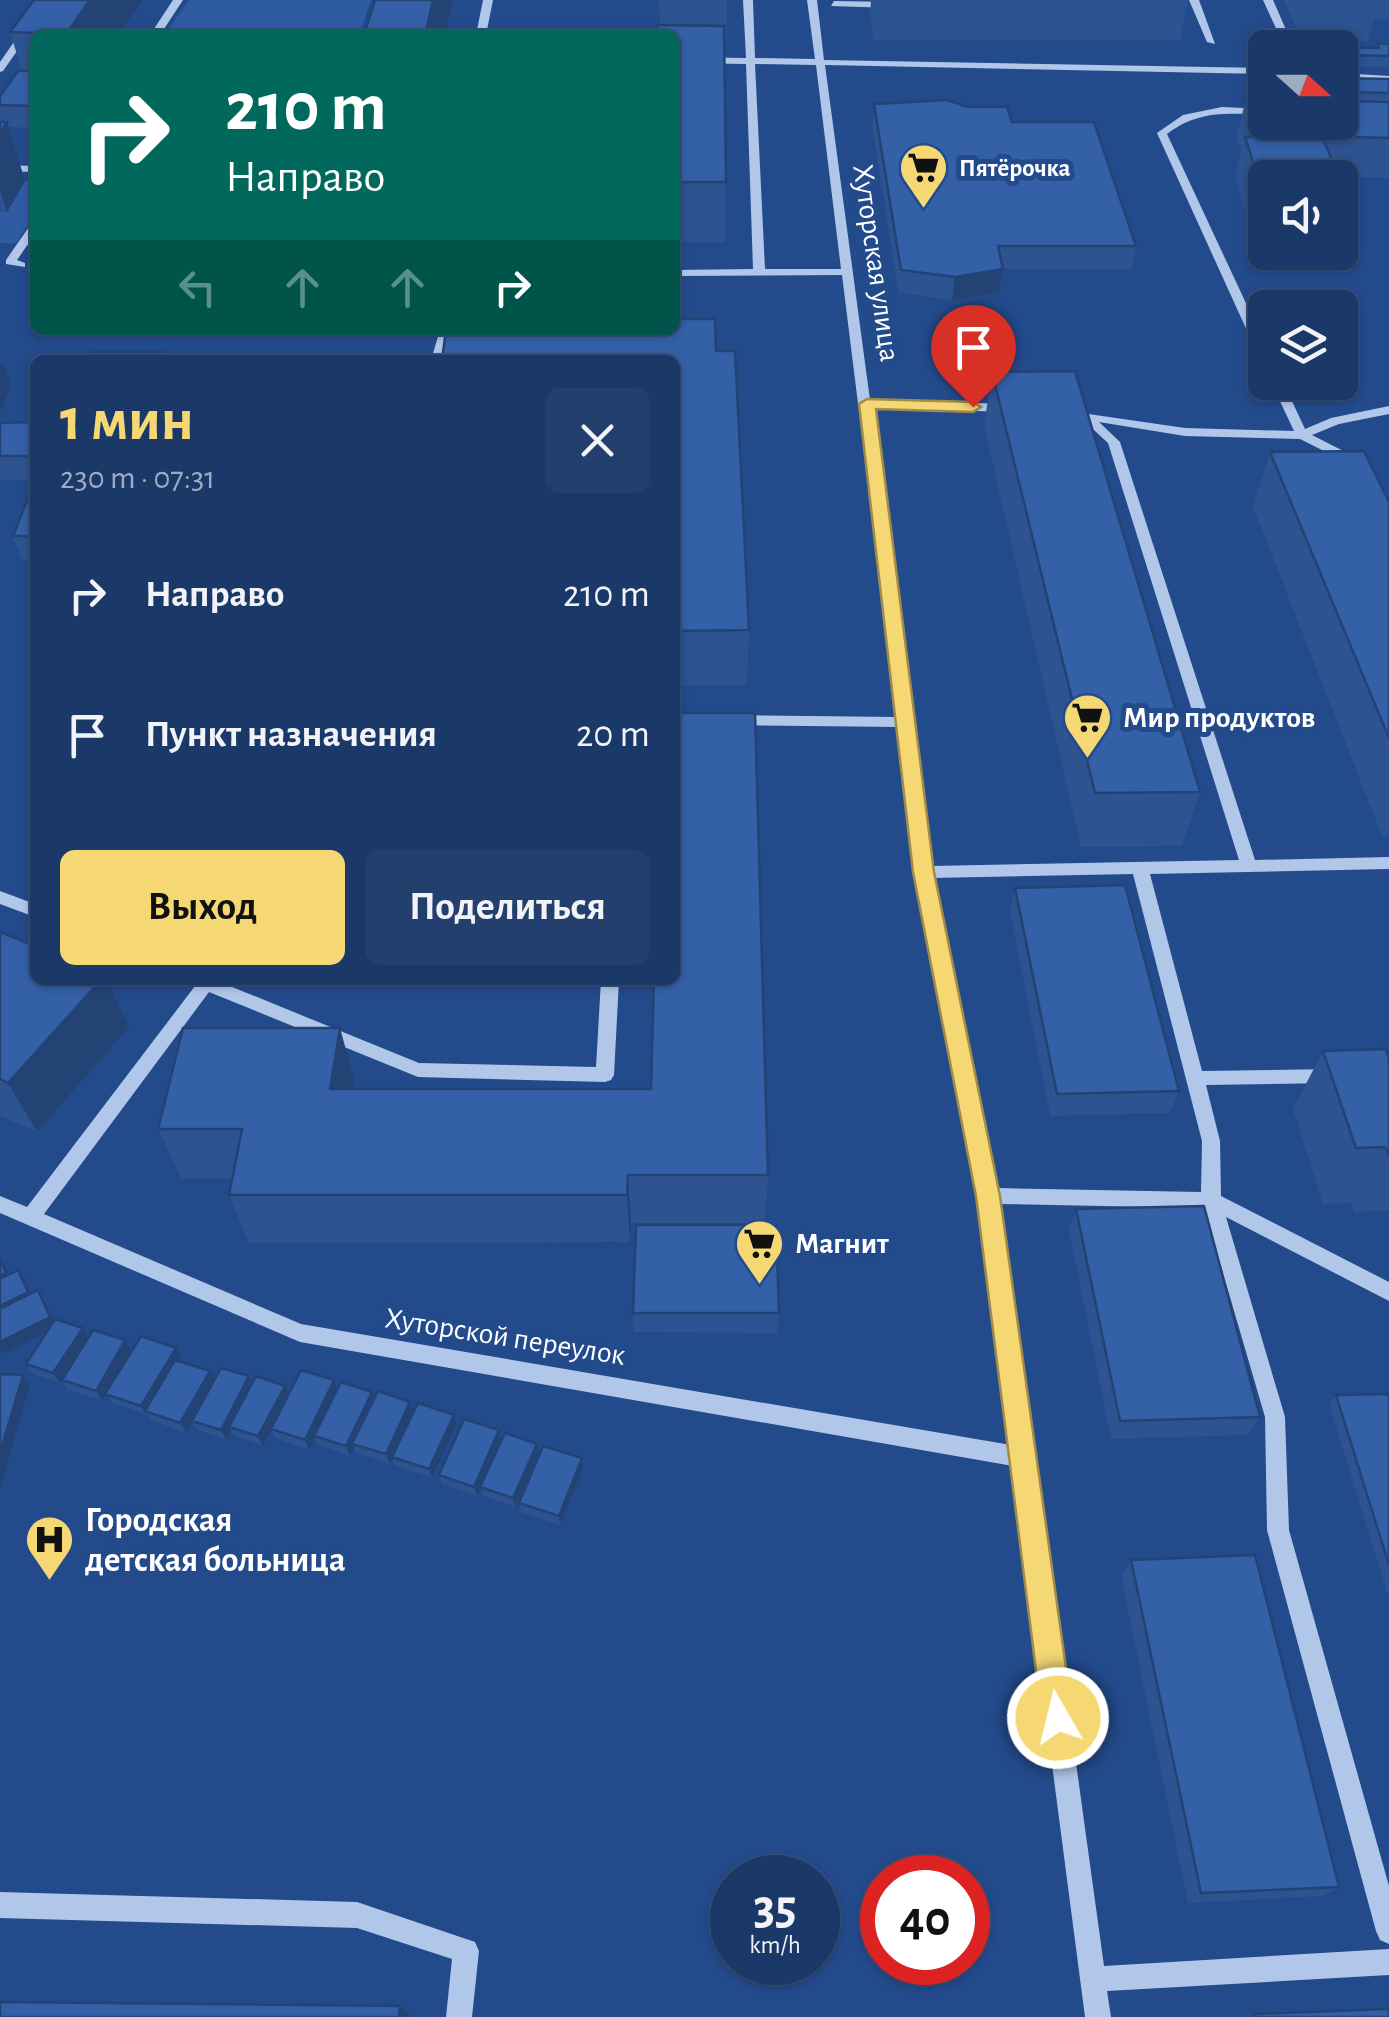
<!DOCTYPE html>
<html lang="ru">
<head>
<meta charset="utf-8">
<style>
	body { margin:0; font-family:"Alegreya Sans",sans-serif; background:#233f6e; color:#f1f3f6; height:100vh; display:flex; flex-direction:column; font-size:38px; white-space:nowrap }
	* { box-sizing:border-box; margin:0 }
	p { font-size:32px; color:#9facc0 }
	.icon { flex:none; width:55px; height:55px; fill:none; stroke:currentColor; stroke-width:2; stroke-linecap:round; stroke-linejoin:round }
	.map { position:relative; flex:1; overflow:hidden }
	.details { position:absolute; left:30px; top:355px; width:650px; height:630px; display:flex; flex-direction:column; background:#1a3868; border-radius:15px; box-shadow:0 2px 8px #0004,0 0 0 2px #38527c }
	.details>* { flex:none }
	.banner { position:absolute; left:30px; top:30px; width:650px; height:305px; border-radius:15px; box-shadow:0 2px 8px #0004,0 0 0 2px #38527c; background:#00695c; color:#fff; overflow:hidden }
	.needle { width:65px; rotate:111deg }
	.fabs { position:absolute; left:1248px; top:30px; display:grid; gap:20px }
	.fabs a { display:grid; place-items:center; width:110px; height:110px; border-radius:15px; background:#1a3868; box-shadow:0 2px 8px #0004,0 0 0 2px #38527c; font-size:50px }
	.speed { position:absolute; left:710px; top:1855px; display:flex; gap:20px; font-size:50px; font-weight:700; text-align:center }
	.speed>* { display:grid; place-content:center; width:130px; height:130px; border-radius:50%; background:#1a3868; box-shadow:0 2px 8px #0004,0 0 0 2px #38527c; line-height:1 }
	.speed small { font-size:25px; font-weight:400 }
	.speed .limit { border:15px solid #d22; background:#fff; color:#111 }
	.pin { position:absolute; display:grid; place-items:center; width:85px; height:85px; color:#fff; margin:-102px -42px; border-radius:50% 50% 50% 0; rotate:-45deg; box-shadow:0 0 10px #0007 }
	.pin .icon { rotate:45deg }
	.me { position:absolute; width:110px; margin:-55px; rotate:352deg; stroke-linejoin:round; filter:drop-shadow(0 0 8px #0008) }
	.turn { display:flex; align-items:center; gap:35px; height:210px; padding:0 30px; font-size:45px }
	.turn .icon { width:130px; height:130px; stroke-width:2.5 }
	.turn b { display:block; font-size:70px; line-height:85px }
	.lanes { display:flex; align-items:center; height:95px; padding:0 30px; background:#0003; justify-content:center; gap:50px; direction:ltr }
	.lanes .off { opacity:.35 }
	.round { display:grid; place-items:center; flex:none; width:105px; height:105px; border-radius:15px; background:#233f6e }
	.overview { display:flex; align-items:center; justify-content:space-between; height:170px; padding:0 30px }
	h1 { font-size:60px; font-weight:700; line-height:75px; color:#f5d874 }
	.button { display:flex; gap:20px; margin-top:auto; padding:20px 30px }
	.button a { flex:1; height:115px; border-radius:15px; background:#f5d874; color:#111; font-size:40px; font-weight:700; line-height:115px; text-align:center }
	.button a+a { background:#233f6e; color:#f1f3f6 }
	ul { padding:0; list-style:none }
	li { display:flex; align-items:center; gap:30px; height:140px; padding:0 30px }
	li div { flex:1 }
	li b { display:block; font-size:38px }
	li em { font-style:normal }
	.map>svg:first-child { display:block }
	.green { fill:#2e5ba2 }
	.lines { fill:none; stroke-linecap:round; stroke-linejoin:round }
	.minor { fill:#b1c7ea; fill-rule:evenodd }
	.wall { fill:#2d5390 }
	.shaded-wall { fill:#244375 }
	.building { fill:#3460a7; stroke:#244375; stroke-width:2.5 }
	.route { fill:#f5d874; stroke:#9f8c4b; stroke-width:2.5 }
	.labels { text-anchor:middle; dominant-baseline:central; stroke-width:10; stroke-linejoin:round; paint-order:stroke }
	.far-poi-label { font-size:25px; font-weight:bold; fill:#fff; stroke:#234a8b; text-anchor:start }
	.street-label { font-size:30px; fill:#fff; stroke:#234a8b }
	.poi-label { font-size:30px; font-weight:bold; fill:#fff; stroke:#234a8b; text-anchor:start }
	.near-poi-label { font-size:35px; font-weight:bold; fill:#fff; stroke:#234a8b; text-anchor:start }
</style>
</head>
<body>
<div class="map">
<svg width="1389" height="2017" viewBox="0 0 1389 2017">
	<rect width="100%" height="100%" fill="#234a8b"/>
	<!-- green -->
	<path class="green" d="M189 0H371L359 35H164Z
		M25 181H35V214L16 243H0V212H7Z"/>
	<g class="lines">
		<!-- minor -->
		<path class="minor" d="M43 0H53L3 71 0 72V62Z
			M173 0H183L160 35H150Z
			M483 0H493L486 35H476Z
			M743 0H753L755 58 815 59 807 0H817L824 60 1265 68V74L825 65 870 400 1010 404 1016 408 1010 412 871 408 931 866 1239 860 1108 443 1082 419 1061 416V410L1185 428 1294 431 1271 382H1283L1305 429 1331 418 1389 406V414L1339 424 1312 435 1361 460V466L1356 467 1300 439 1185 436 1099 422 1120 442 1255 860 1389 857V869L1150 874 1202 1071 1334 1069 1340 1071 1343 1076 1340 1081 1334 1083 1206 1085 1220 1141 1221 1196 1389 1282V1301L1226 1217 1285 1417 1289 1530 1389 1886V1944L1380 1940 1376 1931 1267 1530 1265 1417 1204 1208 999 1204 1104 1966 1389 1949V1975L1107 1991 1111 2017H1085L1013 1466 300 1342 0 1213V1196L27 1207 195 986 188 980H215L419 1063 596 1067 601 980H619L614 1075 611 1080 605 1082 418 1077 209 992 44 1214 301 1324 1011 1445 978 1196 916 872 898 727 730 725 722 720 730 715 897 717 842 275 675 276V270L753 269 746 64 675 63V57L746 58ZM755 64 816 65 841 269H765ZM1133 874 1202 1141 1201 1192 996 1188 933 878Z
			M1189 0H1199L1215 44 1207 42Z
			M1263 0H1273L1294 48H1285Z
			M834 1 891 2 896 5 891 8 831 6Z
			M1340 73 1389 76V82L1340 79Z
			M1222 107 1265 109V115C1228 113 1198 110 1167 134L1265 344V361L1259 357 1157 133 1183 115Z
			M0 165 35 166V172L0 171Z
			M35 223V234L17 260 25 263V267L6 264V260L31 224Z
			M440 330H452L443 360H431Z
			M0 891 35 904V917L0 904Z
			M0 1892 357 1902 475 1942 479 1951 472 2017H446L452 1959 357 1928 0 1918Z"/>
	</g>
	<!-- wall -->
	<path class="wall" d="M34 0H143L119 35H35V128L8 127 25 181 7 212H0V96L22 71 10 32Z
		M659 0H727V41L724 42 726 182 725 242H675V35L660 25Z
		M871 0H1188L1180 40H874L870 15Z
		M1284 0H1389V20L1374 19 1368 41 1301 40Z
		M1377 43 1389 44V67L1341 66 1340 47 1375 48Z
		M1340 78 1389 79V178L1338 176 1265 178V252H1340V181L1357 225 1344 266 1261 263 1235 177 1241 152 1236 138 1246 99 1340 122Z
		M874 104 1012 122 1136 246 1131 269H1003L999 292 952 300 899 293 872 126Z
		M716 351 749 630 747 685 675 686V360H442Z
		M992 372 1200 792 1182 846 1081 847 984 426Z
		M35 422V480H0V423Z
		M1270 452 1389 502V836H1382L1253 507Z
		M35 481V560H22L13 536Z
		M1015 888 1179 1091 1170 1113 1050 1116 1010 911Z
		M0 932 35 980H107L129 1027 37 1132 0 1116Z
		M1323 1051 1389 1059V1210L1354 1212 1351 1203 1323 1204 1293 1109Z
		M354 1079 353 1089 768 1175 765 1223H631L630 1242 249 1243 229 1195 232 1178H181L158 1129Z
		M1076 1209 1260 1417 1248 1435 1111 1439 1069 1230Z
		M0 1255 9 1274 18 1270 31 1294 44 1300 54 1321 89 1337 125 1340 131 1350 176 1348 181 1358 179 1361 215 1380 249 1376 252 1383 285 1386 289 1394 334 1380 338 1389 375 1399 413 1412 454 1415 457 1424 432 1478 395 1466 392 1458 390 1464 356 1453 354 1447 350 1456 318 1445 315 1439 309 1450 275 1438 271 1430 263 1446 235 1436 231 1430 227 1440 198 1430 192 1421 186 1433 151 1420 148 1415 112 1403 106 1394 102 1400 68 1390 62 1381 60 1383 33 1374 26 1364 47 1331 4 1354 0 1349Z
		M633 1313H779L777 1333 634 1332Z
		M1389 1394V1599L1329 1404 1336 1395Z
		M499 1430 501 1440 539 1453 515 1507 483 1496 481 1487 477 1496 442 1484 439 1475Z
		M582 1458 583 1468 560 1525 521 1512 519 1503Z
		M1131 1560 1339 1887 1323 1896 1188 1903 1121 1576Z"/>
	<!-- shaded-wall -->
	<path class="shaded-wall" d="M90 0H143L119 35H66Z
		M433 0H453L445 35H425Z
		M7 122 25 181 7 212 0 190V133Z
		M1003 269 999 292 952 300 955 277Z
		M2 362 11 386 0 411V368Z
		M101 980H107L129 1027 37 1132 8 1083Z
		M340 1028 354 1079 345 1139 330 1089Z
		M628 1175 631 1223 630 1242 627 1195Z
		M0 1255 13 1284 0 1290Z
		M18 1270 25 1280 34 1302 0 1320V1306Z
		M38 1290 44 1300 57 1327 4 1354 0 1349V1342Z
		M83 1328 89 1338 60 1383 53 1373Z
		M125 1340 131 1350 102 1400 96 1391Z
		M176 1348 181 1358 149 1412 145 1411 147 1416 141 1406Z
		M210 1371 215 1380 186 1433 180 1423Z
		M23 1375 30 1385 0 1488V1453Z
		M249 1376 254 1386 229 1427 231 1430 227 1440 221 1430Z
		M334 1380 338 1390 314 1436 315 1439 309 1450 305 1440Z
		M285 1386 290 1395 263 1446 258 1436Z
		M372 1392 376 1402 352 1444 354 1447 350 1456 346 1446Z
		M410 1402 413 1412 390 1464 386 1454Z
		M454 1415 457 1424 432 1478 429 1469Z
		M499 1430 501 1440 477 1496 474 1487Z
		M537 1444 539 1453 515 1507 513 1498Z
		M582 1458 583 1468 560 1525 559 1516Z
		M400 2006 412 2017H399Z"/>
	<!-- building -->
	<path class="building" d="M34 0H90L66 34 10 32Z
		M375 0H433L425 35H364Z
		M657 25 724 26 726 182H675V35H657Z
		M1377 43 1389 44V56L1344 55 1340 47 1379 48Z
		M18 71H35V106L0 105V96Z
		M1340 78 1389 79V93L1344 92 1340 83Z
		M1246 99H1265V122H1340V101L1389 102V138L1322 136 1339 178H1265V199L1245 137H1259Z
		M947 100 968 107H1007L1012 122H1094L1136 246H998L1003 269 955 277 901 270 874 104Z
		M0 122H7L0 133Z
		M1340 181 1357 225 1340 224Z
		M675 319H715L716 351H735L749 630 675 631V360H442L446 330H675Z
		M162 352 159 360H84L87 353Z
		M1075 371 1200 792 1095 793 992 372Z
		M35 422V456H0V423Z
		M1364 451 1389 502V738L1270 452Z
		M35 481V536H13Z
		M675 713H755L768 1175H628L627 1195H229L242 1129H158L183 1028H340L330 1089H651L654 980H675Z
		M1125 885 1179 1091 1057 1094 1015 888Z
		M0 932 35 946V980H101L8 1083 0 1079Z
		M1386 1049 1389 1059V1156L1385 1147 1356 1148 1323 1051Z
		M1204 1206 1260 1417 1120 1421 1076 1209Z
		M636 1225H776L779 1313H633Z
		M0 1259 6 1273 0 1276Z
		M18 1270 28 1292 0 1306V1279Z
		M38 1290 50 1317 0 1342V1309Z
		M55 1319 83 1328 53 1373 26 1364Z
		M93 1330 125 1340 96 1391 62 1380Z
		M141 1336 176 1348 141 1406 105 1394Z
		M175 1360 210 1371 180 1423 145 1411Z
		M221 1368 249 1376 221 1430 192 1421Z
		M301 1370 334 1380 305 1440 271 1429Z
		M0 1374 23 1375 0 1453Z
		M256 1376 285 1386 258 1436 229 1427Z
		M341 1382 372 1392 346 1446 314 1436Z
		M378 1391 410 1402 386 1454 352 1444Z
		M1389 1394V1565L1336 1395Z
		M418 1403 454 1415 429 1469 392 1457Z
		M464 1419 499 1430 474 1487 439 1475Z
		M505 1433 537 1444 513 1498 480 1487Z
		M543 1446 582 1458 559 1516 519 1503Z
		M1255 1555 1339 1887 1201 1893 1131 1560Z
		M0 2002 400 2006 399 2017H0Z
		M1389 2009V2017H1255V2014Z"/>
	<!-- route -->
	<path class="route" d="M867 399 973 402 981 407 973 412 876 409 934 872 1000 1196 1073 1718 1068 1729 1058 1733 1047 1729 1042 1718 976 1196 913 872 859 404Z"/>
	<!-- icons -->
	<defs>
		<symbol id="supermarket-pin" viewBox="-11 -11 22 30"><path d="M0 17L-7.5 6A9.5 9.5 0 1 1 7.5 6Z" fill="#f5d874" stroke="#234a8b"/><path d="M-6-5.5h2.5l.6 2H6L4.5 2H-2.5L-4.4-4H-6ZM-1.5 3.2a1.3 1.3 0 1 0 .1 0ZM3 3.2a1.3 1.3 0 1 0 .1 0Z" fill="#111"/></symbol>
		<symbol id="hospital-pin" viewBox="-11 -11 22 30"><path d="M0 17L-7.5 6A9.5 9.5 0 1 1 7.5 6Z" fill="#f5d874" stroke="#234a8b"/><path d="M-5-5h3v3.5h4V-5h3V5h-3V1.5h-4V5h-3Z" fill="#111"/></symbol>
	</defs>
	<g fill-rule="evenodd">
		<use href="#supermarket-pin" x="896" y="140" width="55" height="75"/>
		<use href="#supermarket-pin" x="1060" y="690" width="55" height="75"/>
		<use href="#supermarket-pin" x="732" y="1216" width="55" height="75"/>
		<use href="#hospital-pin" x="22" y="1512" width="55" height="75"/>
	</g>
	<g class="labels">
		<!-- far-poi labels -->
		<g class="far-poi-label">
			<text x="959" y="168">Пятёрочка</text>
		</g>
		<!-- street labels -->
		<g class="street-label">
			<text transform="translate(876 263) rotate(82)">Хуторская улица</text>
			<text transform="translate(505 1337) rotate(9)">Хуторской переулок</text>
		</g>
		<!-- poi labels -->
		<g class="poi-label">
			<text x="1123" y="718">Мир продуктов</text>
			<text x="795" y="1244">Магнит</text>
		</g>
		<!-- near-poi labels -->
		<g class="near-poi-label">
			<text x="85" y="1520">Городская<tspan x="85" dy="40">детская больница</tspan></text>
		</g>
	</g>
</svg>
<div class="fabs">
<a><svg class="needle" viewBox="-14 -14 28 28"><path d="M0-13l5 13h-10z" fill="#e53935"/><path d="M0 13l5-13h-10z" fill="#9facc0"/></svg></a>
<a><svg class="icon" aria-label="sound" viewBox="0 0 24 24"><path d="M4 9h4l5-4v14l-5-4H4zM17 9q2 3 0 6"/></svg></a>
<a><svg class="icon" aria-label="layers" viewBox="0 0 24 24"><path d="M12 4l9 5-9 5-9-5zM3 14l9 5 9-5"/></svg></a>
</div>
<div class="speed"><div>35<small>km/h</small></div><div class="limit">40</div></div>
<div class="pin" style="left:973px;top:407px;background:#d93025"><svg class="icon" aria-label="arrive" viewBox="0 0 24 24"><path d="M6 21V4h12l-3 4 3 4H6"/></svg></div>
<svg class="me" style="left:1058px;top:1718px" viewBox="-20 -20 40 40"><circle r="17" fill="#f5d874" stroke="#fff" stroke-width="3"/><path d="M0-11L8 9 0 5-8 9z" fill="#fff"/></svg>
<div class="banner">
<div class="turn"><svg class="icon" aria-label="right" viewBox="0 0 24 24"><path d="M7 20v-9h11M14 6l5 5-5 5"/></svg><div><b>210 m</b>Направо</div></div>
<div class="lanes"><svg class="icon off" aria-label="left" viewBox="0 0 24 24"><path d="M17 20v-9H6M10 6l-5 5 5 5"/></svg><svg class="icon off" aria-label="ahead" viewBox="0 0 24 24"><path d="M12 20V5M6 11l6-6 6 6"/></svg><svg class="icon off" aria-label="ahead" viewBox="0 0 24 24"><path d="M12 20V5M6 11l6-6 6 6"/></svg><svg class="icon" aria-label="right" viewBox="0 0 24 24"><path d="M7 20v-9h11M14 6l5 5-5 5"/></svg></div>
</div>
<section class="details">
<div class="overview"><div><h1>1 мин</h1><p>230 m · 07:31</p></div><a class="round"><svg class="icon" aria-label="close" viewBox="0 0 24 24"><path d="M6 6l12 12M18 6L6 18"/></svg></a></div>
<ul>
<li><svg class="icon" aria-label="right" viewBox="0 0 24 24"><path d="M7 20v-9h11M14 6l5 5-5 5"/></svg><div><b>Направо</b></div><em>210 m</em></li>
<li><svg class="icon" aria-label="arrive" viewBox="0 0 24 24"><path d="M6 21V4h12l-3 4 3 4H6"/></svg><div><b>Пункт назначения</b></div><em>20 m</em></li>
</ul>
<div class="button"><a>Выход</a><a>Поделиться</a></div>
</section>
</div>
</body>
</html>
